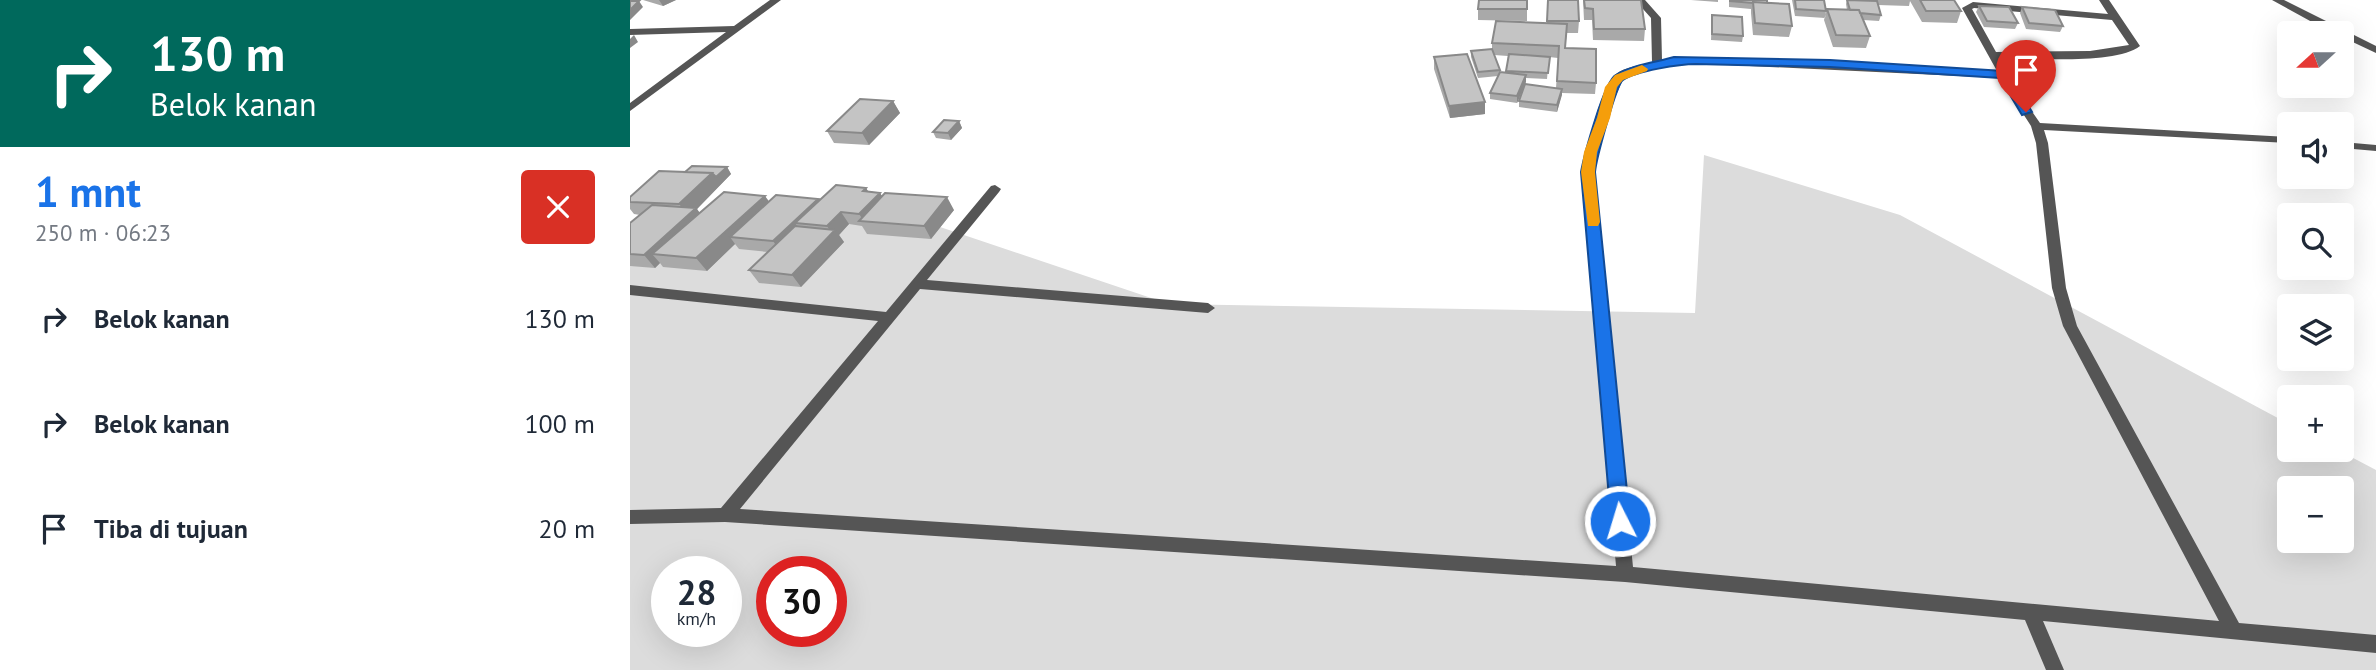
<!DOCTYPE html>
<html lang="id">
<head>
<meta charset="utf-8">
<style>
	body { margin:0; font-family:"PT Sans",sans-serif; background:#f6f6f7; color:#1f2937; height:100vh; display:flex; flex-direction:column; font-size:26px; white-space:nowrap }
	* { box-sizing:border-box; margin:0 }
	p { font-size:23px; color:#747a83 }
	.icon { flex:none; width:38px; height:38px; fill:none; stroke:currentColor; stroke-width:2; stroke-linecap:round; stroke-linejoin:round }
	.map { position:relative; flex:1; overflow:hidden }
	.side { display:flex; flex-direction:column; background:#fff; width:630px }
	.side>* { flex:none }
	.top-card { background:#00695c; color:#fff; overflow:hidden }
	.needle { width:46px; rotate:249deg }
	.fabs { position:absolute; left:1647px; top:21px; display:grid; gap:14px }
	.fabs a { display:grid; place-items:center; width:77px; height:77px; border-radius:7px; background:#fff; box-shadow:0 7px 28px #0002; font-size:35px }
	.speed { position:absolute; left:21px; top:556px; display:flex; gap:14px; font-size:35px; font-weight:700; text-align:center }
	.speed>* { display:grid; place-content:center; width:91px; height:91px; border-radius:50%; background:#fff; box-shadow:0 7px 28px #0002; line-height:1 }
	.speed small { font-size:18px; font-weight:400 }
	.speed .limit { border:10px solid #d22; background:#fff; color:#111 }
	.pin { position:absolute; display:grid; place-items:center; width:60px; height:60px; color:#fff; margin:-72px -30px; border-radius:50% 50% 50% 0; rotate:-45deg; box-shadow:0 0 7px #0007 }
	.pin .icon { rotate:45deg }
	.me { position:absolute; width:77px; margin:-38px; rotate:355deg; stroke-linejoin:round; filter:drop-shadow(0 0 5px #0008) }
	.turn { display:flex; align-items:center; gap:24px; height:147px; padding:0 35px; font-size:32px }
	.turn .icon { width:91px; height:91px; stroke-width:2.5 }
	.turn b { display:block; font-size:49px; line-height:60px }
	.round { display:grid; place-items:center; flex:none; width:74px; height:74px; border-radius:7px; background:#f6f6f7 }
	.overview { display:flex; align-items:center; justify-content:space-between; height:119px; padding:0 35px }
	h1 { font-size:42px; font-weight:800; line-height:52px; color:#1a73e8 }
	ul { padding:0; list-style:none }
	li { display:flex; align-items:center; gap:21px; height:105px; padding:0 35px }
	li div { flex:1 }
	li b { display:block; font-size:26px }
	li em { font-style:normal }
	main { display:flex; flex:1; min-height:0 }
	.map>svg:first-child { display:block }
	.green { fill:#dcdcdc; fill-rule:evenodd }
	.lines { fill:none; stroke-linecap:round; stroke-linejoin:round }
	.street { fill:#555; fill-rule:evenodd }
	.wall { fill:#a9a9a9; fill-rule:evenodd }
	.shaded-wall { fill:#898989 }
	.building { fill:#c4c4c4; stroke:#898989; stroke-width:2 }
	.route { fill:#1a73e8; stroke:#114b97; stroke-width:2 }
	.slow { fill:#f59e0b }
</style>
</head>
<body>
<main>
<section class="side">
<div class="top-card">
<div class="turn"><svg class="icon" aria-label="right" viewBox="0 0 24 24"><path d="M7 20v-9h11M14 6l5 5-5 5"/></svg><div><b>130 m</b>Belok kanan</div></div>
</div>
<div class="overview"><div><h1>1 mnt</h1><p>250 m · 06:23</p></div><a class="round" style="background:#d93025;color:#fff"><svg class="icon" aria-label="close" viewBox="0 0 24 24"><path d="M6 6l12 12M18 6L6 18"/></svg></a></div>
<ul>
<li><svg class="icon" aria-label="right" viewBox="0 0 24 24"><path d="M7 20v-9h11M14 6l5 5-5 5"/></svg><div><b>Belok kanan</b></div><em>130 m</em></li>
<li><svg class="icon" aria-label="right" viewBox="0 0 24 24"><path d="M7 20v-9h11M14 6l5 5-5 5"/></svg><div><b>Belok kanan</b></div><em>100 m</em></li>
<li><svg class="icon" aria-label="arrive" viewBox="0 0 24 24"><path d="M6 21V4h12l-3 4 3 4H6"/></svg><div><b>Tiba di tujuan</b></div><em>20 m</em></li>
</ul>
</section>
<div class="map">
<svg width="1746" height="670" viewBox="0 0 1746 670">
	<rect width="100%" height="100%" fill="#fff"/>
	<!-- green -->
	<path class="green" d="M1074 155 1270 215 1659 424V450H1708L1746 470V670H0V239L230 200 539 304 1065 313ZM1659 488H1712V541H1659ZM37 572H96V632H37ZM142 572H201V632H142Z"/>
	<g class="lines">
		<!-- street -->
		<path class="street" d="M140 0H151L0 111V103L96 32 0 35V29L104 26Z
			M1005 0H1015L1031 18 1032 60 1083 57 1367 71 1332 8 1343 2 1478 14 1469 0H1479L1510 46C1486 65 1402 58 1369 58L1387 90 1410 123 1659 137V143L1414 130 1418 143 1436 288 1447 326 1609 623 1746 635V653L1413 621 1434 670H1416L1395 620 995 582 95 522 0 524V510L91 508 248 321 0 295V285L256 312 361 186 365 185 371 189 369 192 297 280 578 303 585 308 578 313 290 289 110 509 986 566 952 172C956 151 970 88 986 74 995 67 1011 65 1022 62L1021 18ZM1344 8 1482 20 1499 45 1460 51 1366 52 1342 9ZM1057 63 1370 78 1401 126 1406 143 1422 288 1433 326 1589 621 1003 567 964 172 981 107 993 79 1018 69Z
			M1642 0H1654L1746 46V53L1712 37V33H1702Z
			M1712 142 1746 145V151L1712 148Z"/>
	</g>
	<!-- wall -->
	<path class="wall" d="M13 0H46L33 6Z
		M897 0V21L848 20V9Z
		M918 0 949 21 948 33H937L935 48 966 83 965 94 932 93 927 112 889 107V101L894 87 887 103 860 99V93L868 76 848 78 841 57V51L862 50V43L917 23ZM864 55 878 56 876 73 870 72ZM919 57 928 58 926 88 895 84 896 78 917 79Z
		M953 0H1011L1015 29 1014 41 963 40 962 20H954Z
		M1061 0H1088V2Z
		M1099 0H1137V3L1162 26 1159 37 1123 35 1121 13V9L1099 7Z
		M1162 0H1194L1196 11 1195 18 1165 16Z
		M1217 0H1324L1331 11 1327 23 1292 22 1280 1 1279 6 1248 5 1251 15 1249 21 1233 20 1240 36 1236 48 1203 47 1194 20 1197 9 1217 10 1216 4Z
		M1349 6 1388 23 1385 29 1354 27 1346 12Z
		M1392 7 1433 26 1430 32 1396 29 1390 13Z
		M1082 15 1113 36 1112 42 1081 40Z
		M804 57 855 102V114L820 118 804 69Z
		M263 101 270 113 239 145 204 143 197 131Z
		M329 121 332 128 321 140 306 138 303 132Z
		M97 167 101 174 67 209 69 213 139 201 188 199 189 200 236 188 238 191 250 193 252 196 324 210 301 239 237 234 232 226 219 224 209 235 214 242 171 287 129 283 119 270 138 252 109 249 105 244 77 271 33 267 30 263 25 268 0 266V223L10 215 4 214 0 209V197L55 172Z"/>
	<!-- shaded-wall -->
	<path class="shaded-wall" d="M29 0H46L33 6Z
		M9 1 13 7 0 20V10Z
		M4 35 8 42 0 48V39Z
		M896 75V82L887 103V96Z
		M932 89V95L927 112V105Z
		M263 101 270 113 239 145 232 133Z
		M855 102V114L820 118 819 106Z
		M329 121 332 128 321 140 318 133Z
		M97 167 101 174 67 209 76 221 22 254 30 263 25 268 14 255 58 215 49 204 82 173Z
		M236 188 243 200 250 193 258 205 234 221 229 214 233 191Z
		M135 196 144 208 100 237 105 244 77 271 66 258Z
		M317 197 324 210 301 239 294 226Z
		M188 199 196 212 165 223 173 234 152 254 143 241Z
		M211 212 219 224 209 235 214 242 171 287 162 275 202 234 197 226Z"/>
	<!-- building -->
	<path class="building" d="M849 0H897V9H848Z
		M918 0H948L949 21H917Z
		M954 0H1011L1015 29H964L963 9 955 8Z
		M1100 0H1137V3L1123 2V3L1100 1Z
		M1165 0H1194L1196 11 1166 9Z
		M1217 0 1247 1 1251 15 1230 13 1229 10H1220Z
		M1290 0H1324L1331 11H1296Z
		M0 1H9L0 10Z
		M1123 2 1159 4 1162 26 1125 23Z
		M1349 6 1379 7 1388 23 1357 21Z
		M1392 7 1425 10 1433 26 1399 23Z
		M1197 9 1229 10 1240 36 1206 35Z
		M1082 15 1112 17 1113 36 1082 34Z
		M866 21 937 24 935 48 966 49V83L927 81 929 46 862 43Z
		M862 49 870 70 848 72 841 51Z
		M837 54 855 102 819 106 804 57Z
		M879 54 920 57 918 73 876 71Z
		M870 72 896 75 887 96 860 93Z
		M895 84 932 89 927 105 889 101Z
		M230 99 263 101 232 133 197 131Z
		M314 120 329 121 318 133 303 132Z
		M62 166 97 167 86 177 82 173 55 172Z
		M29 171 82 173 49 204 0 202V197Z
		M206 185 236 188 233 191 250 193 229 214 211 212 197 226 165 223Z
		M94 192 135 196 66 258 22 254Z
		M255 193 317 197 294 226 229 221Z
		M146 195 188 199 143 241 100 237Z
		M22 205 66 208 14 255 0 254V223Z
		M165 226 205 230 162 275 119 270Z"/>
	<!-- route -->
	<path class="route" d="M1044 57 1200 60 1374 71 1378 72 1402 112 1392 115 1370 78 1200 67 1066 64C1050 64 1006 71 993 80 986 85 966 160 965 172L1000 521 997 527 990 529 984 527 981 521 951 172C954 156 974 81 986 75 1001 65 1027 62 1044 57Z"/>
	<!-- slow -->
	<path class="slow" d="M1012 65 1018 69 1017 71 993 80 987 87 980 118 967 152 965 172 970 222 968 226H958L951 172 954 152 967 118 975 87 985 75Z"/>
</svg>
<div class="fabs">
<a><svg class="needle" viewBox="-14 -14 28 28"><path d="M0-13l5 13h-10z" fill="#e53935"/><path d="M0 13l5-13h-10z" fill="#747a83"/></svg></a>
<a><svg class="icon" aria-label="sound" viewBox="0 0 24 24"><path d="M4 9h4l5-4v14l-5-4H4zM17 9q2 3 0 6"/></svg></a>
<a><svg class="icon" aria-label="search" viewBox="0 0 24 24"><circle cx="10" cy="10" r="6"/><path d="M15 15l6 6"/></svg></a>
<a><svg class="icon" aria-label="layers" viewBox="0 0 24 24"><path d="M12 4l9 5-9 5-9-5zM3 14l9 5 9-5"/></svg></a>
<a>+</a>
<a>−</a>
</div>
<div class="speed"><div>28<small>km/h</small></div><div class="limit">30</div></div>
<div class="pin" style="left:1396px;top:112px;background:#d93025"><svg class="icon" aria-label="arrive" viewBox="0 0 24 24"><path d="M6 21V4h12l-3 4 3 4H6"/></svg></div>
<svg class="me" style="left:990px;top:521px" viewBox="-20 -20 40 40"><circle r="17" fill="#1a73e8" stroke="#fff" stroke-width="3"/><path d="M0-11L8 9 0 5-8 9z" fill="#fff"/></svg>
</div>
</main>
</body>
</html>
